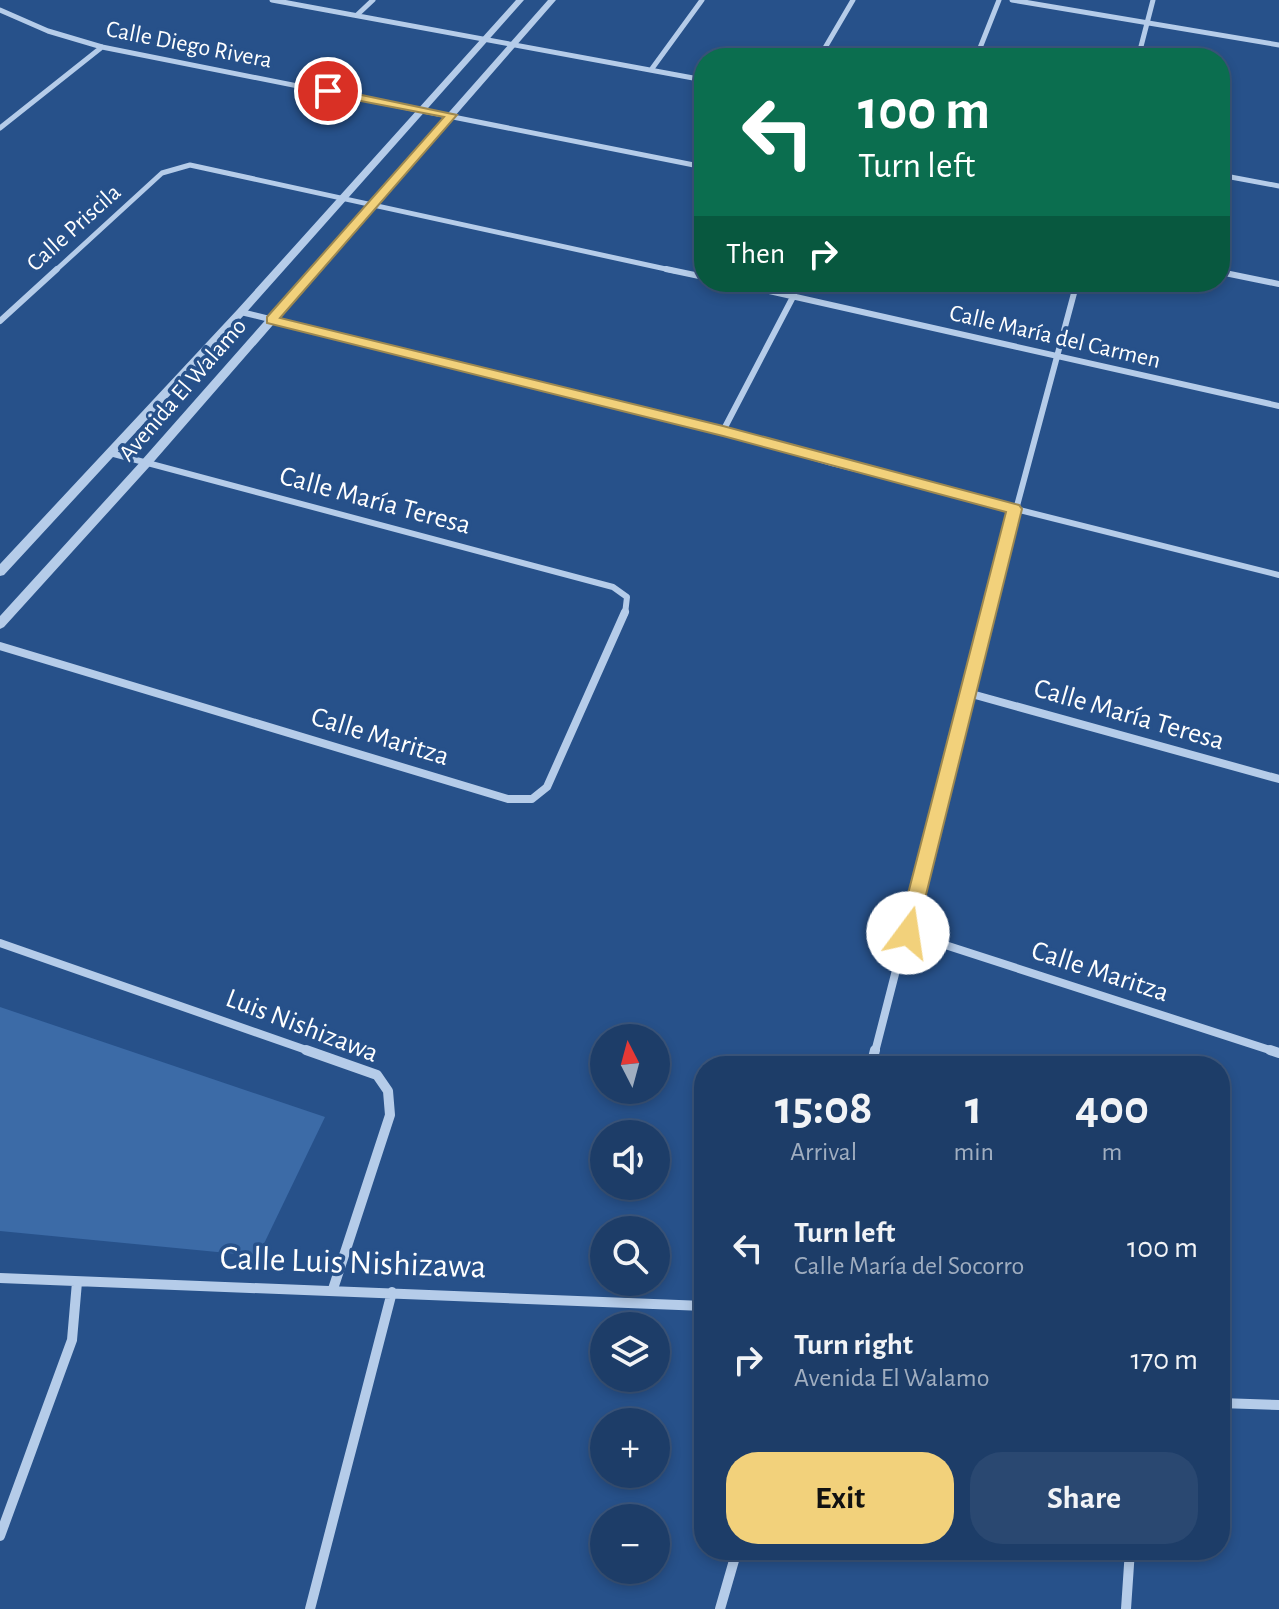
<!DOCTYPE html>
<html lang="en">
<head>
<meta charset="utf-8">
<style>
	body { margin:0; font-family:"Alegreya Sans",sans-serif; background:#2a4871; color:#f1f3f6; height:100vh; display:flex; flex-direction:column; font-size:30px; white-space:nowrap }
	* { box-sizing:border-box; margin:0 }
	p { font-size:26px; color:#a0aec0 }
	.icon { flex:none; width:44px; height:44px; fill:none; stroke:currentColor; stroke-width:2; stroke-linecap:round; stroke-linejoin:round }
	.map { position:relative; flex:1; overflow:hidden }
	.side { position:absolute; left:694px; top:1056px; width:536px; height:504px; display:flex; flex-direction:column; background:#1d3d68; border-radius:32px; box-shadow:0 4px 12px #0003,0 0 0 2px #3b567c }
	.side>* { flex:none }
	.guide { position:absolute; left:694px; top:48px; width:536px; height:244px; border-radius:32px; box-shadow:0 4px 12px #0003,0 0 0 2px #3b567c; background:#0b6e4f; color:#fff; overflow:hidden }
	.needle { width:52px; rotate:354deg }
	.controls { position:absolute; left:590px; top:1024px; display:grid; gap:16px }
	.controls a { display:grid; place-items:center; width:80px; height:80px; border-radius:50%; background:#1d3d68; box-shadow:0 4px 12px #0003,0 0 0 2px #3b567c; font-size:40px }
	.pin { position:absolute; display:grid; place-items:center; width:68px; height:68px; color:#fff; margin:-34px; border:4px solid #fff; border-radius:50%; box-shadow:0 2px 8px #0007 }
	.me { position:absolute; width:88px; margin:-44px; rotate:14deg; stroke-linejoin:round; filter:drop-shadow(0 0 6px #0008) }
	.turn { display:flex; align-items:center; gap:28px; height:168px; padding:0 32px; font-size:36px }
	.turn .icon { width:104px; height:104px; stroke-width:2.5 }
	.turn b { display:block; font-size:56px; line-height:68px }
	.then { display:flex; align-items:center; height:76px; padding:0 32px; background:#0003; gap:16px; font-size:30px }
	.eta { display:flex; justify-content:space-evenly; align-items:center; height:136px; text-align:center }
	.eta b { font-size:48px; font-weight:700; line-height:56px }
	.primary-button { display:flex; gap:16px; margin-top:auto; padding:16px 32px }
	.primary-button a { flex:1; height:92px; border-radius:32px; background:#f2d17b; color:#111; font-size:32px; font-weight:700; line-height:92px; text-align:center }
	.primary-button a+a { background:#2a4871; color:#f1f3f6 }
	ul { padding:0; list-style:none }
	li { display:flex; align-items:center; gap:24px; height:112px; padding:0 32px }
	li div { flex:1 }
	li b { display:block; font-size:30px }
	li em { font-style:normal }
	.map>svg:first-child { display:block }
	.green { fill:#3c6ba7 }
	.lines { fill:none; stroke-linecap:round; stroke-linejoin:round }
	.minor-far3 { stroke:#b5cce9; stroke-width:5 }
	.minor-far2 { stroke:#b5cce9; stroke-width:6 }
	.minor-far1 { stroke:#b5cce9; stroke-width:8 }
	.minor { stroke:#b5cce9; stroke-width:10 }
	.tertiary { fill:#b5cce9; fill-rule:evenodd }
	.route { fill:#f2d17b; stroke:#9d8850; stroke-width:2 }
	.labels { text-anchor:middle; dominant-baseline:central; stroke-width:7; stroke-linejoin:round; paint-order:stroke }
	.far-street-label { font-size:24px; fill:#fff; stroke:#27518a }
	.street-label { font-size:28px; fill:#fff; stroke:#27518a }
	.near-street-label { font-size:34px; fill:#fff; stroke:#27518a }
</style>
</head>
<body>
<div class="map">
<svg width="1279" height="1609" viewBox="0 0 1279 1609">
	<rect width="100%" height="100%" fill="#27518a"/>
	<!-- green -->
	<path class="green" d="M0 1007 325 1117 258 1256 0 1231Z"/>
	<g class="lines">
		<!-- minor-far3 -->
		<path class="minor-far3" d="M272 0 704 80
			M1012 0 1279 45
			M0 10 48 31 102 47 704 167
			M357 15 373 0
			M819 58 853 0
			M976 58 999 0
			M1138 58 1153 0
			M651 70 702 0
			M0 128 102 47
			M1220 175 1279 186
			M55 271 162 173 190 165 675 271"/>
		<!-- minor-far2 -->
		<path class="minor-far2" d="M666 269 704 277
			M1220 272 1279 284
			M729 282 1279 406
			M241 312 723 431 832 463 1279 575
			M0 321 57 269
			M723 431 794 295
			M110 453 613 587 627 597 625 614
			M988 614 1077 282"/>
		<!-- minor-far1 -->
		<path class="minor-far1" d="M0 646 508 799H532L547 787 625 612
			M968 693 1279 779
			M908 933 1276 1052
			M0 943 312 1052
			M875 1052 988 612"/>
		<!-- minor -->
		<path class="minor" d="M306 1050 377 1075 388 1091 390 1115 333 1289
			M1270 1050 1279 1053
			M871 1066 875 1050
			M0 1278 704 1306
			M1220 1403 1279 1405
			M0 1536 72 1340 77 1282
			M310 1609 392 1292
			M720 1609 737 1550
			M1126 1609 1130 1550"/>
		<!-- tertiary -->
		<path class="tertiary" d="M516 0H524L245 314 4 575 0 576V564L237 310Z
			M548 0H556L150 466 4 627 0 629V616L142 460Z"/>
	</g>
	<!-- route -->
	<path class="route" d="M328 88 457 115 280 318 723 426 1019 505 1022 509 915 939 908 941 901 939 898 933 1006 512 723 436 267 323V317L444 117 324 94V89Z"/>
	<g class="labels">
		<!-- far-street labels -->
		<g class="far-street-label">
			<text transform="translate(189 45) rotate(11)">Calle Diego Rivera</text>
			<text transform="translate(74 228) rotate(-42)">Calle Priscila</text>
			<text transform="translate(1055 337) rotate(13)">Calle María del Carmen</text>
			<text transform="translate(183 390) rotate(-49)">Avenida El Walamo</text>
		</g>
		<!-- street labels -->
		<g class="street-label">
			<text transform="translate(375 501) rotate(15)">Calle María Teresa</text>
			<text transform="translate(1129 715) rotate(16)">Calle María Teresa</text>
			<text transform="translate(380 737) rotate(17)">Calle Maritza</text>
			<text transform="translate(1100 972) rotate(18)">Calle Maritza</text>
			<text transform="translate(302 1026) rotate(21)">Luis Nishizawa</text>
		</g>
		<!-- near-street labels -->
		<g class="near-street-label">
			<text transform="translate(353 1263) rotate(2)">Calle Luis Nishizawa</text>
		</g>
	</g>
</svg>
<div class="controls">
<a><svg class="needle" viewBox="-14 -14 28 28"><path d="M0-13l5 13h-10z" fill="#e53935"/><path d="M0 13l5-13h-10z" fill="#a0aec0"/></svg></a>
<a><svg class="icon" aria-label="sound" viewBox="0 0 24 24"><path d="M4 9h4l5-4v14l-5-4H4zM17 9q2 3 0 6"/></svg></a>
<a><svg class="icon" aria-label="search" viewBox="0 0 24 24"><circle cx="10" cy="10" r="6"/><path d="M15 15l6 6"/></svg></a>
<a><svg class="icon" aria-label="layers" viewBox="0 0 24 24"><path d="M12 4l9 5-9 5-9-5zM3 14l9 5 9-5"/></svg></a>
<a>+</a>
<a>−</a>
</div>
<div class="pin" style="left:328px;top:91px;background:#d93025"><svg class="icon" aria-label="arrive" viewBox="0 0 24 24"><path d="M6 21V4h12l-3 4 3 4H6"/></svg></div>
<svg class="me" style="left:908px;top:933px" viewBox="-20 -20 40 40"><circle r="19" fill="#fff"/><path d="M0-13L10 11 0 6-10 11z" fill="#f2d17b"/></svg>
<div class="guide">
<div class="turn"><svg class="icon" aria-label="left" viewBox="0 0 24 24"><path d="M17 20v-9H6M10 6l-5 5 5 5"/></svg><div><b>100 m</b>Turn left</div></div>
<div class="then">Then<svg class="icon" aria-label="right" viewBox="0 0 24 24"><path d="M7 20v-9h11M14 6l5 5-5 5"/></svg></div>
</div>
<section class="side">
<div class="eta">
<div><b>15:08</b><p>Arrival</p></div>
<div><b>1</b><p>min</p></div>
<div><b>400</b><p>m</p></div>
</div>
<ul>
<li><svg class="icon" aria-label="left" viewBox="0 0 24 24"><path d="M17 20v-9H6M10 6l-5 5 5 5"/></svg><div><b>Turn left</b><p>Calle María del Socorro</p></div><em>100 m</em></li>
<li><svg class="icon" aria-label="right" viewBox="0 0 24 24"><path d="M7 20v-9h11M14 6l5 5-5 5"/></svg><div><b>Turn right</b><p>Avenida El Walamo</p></div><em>170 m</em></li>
</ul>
<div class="primary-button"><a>Exit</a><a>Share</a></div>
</section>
</div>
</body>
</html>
